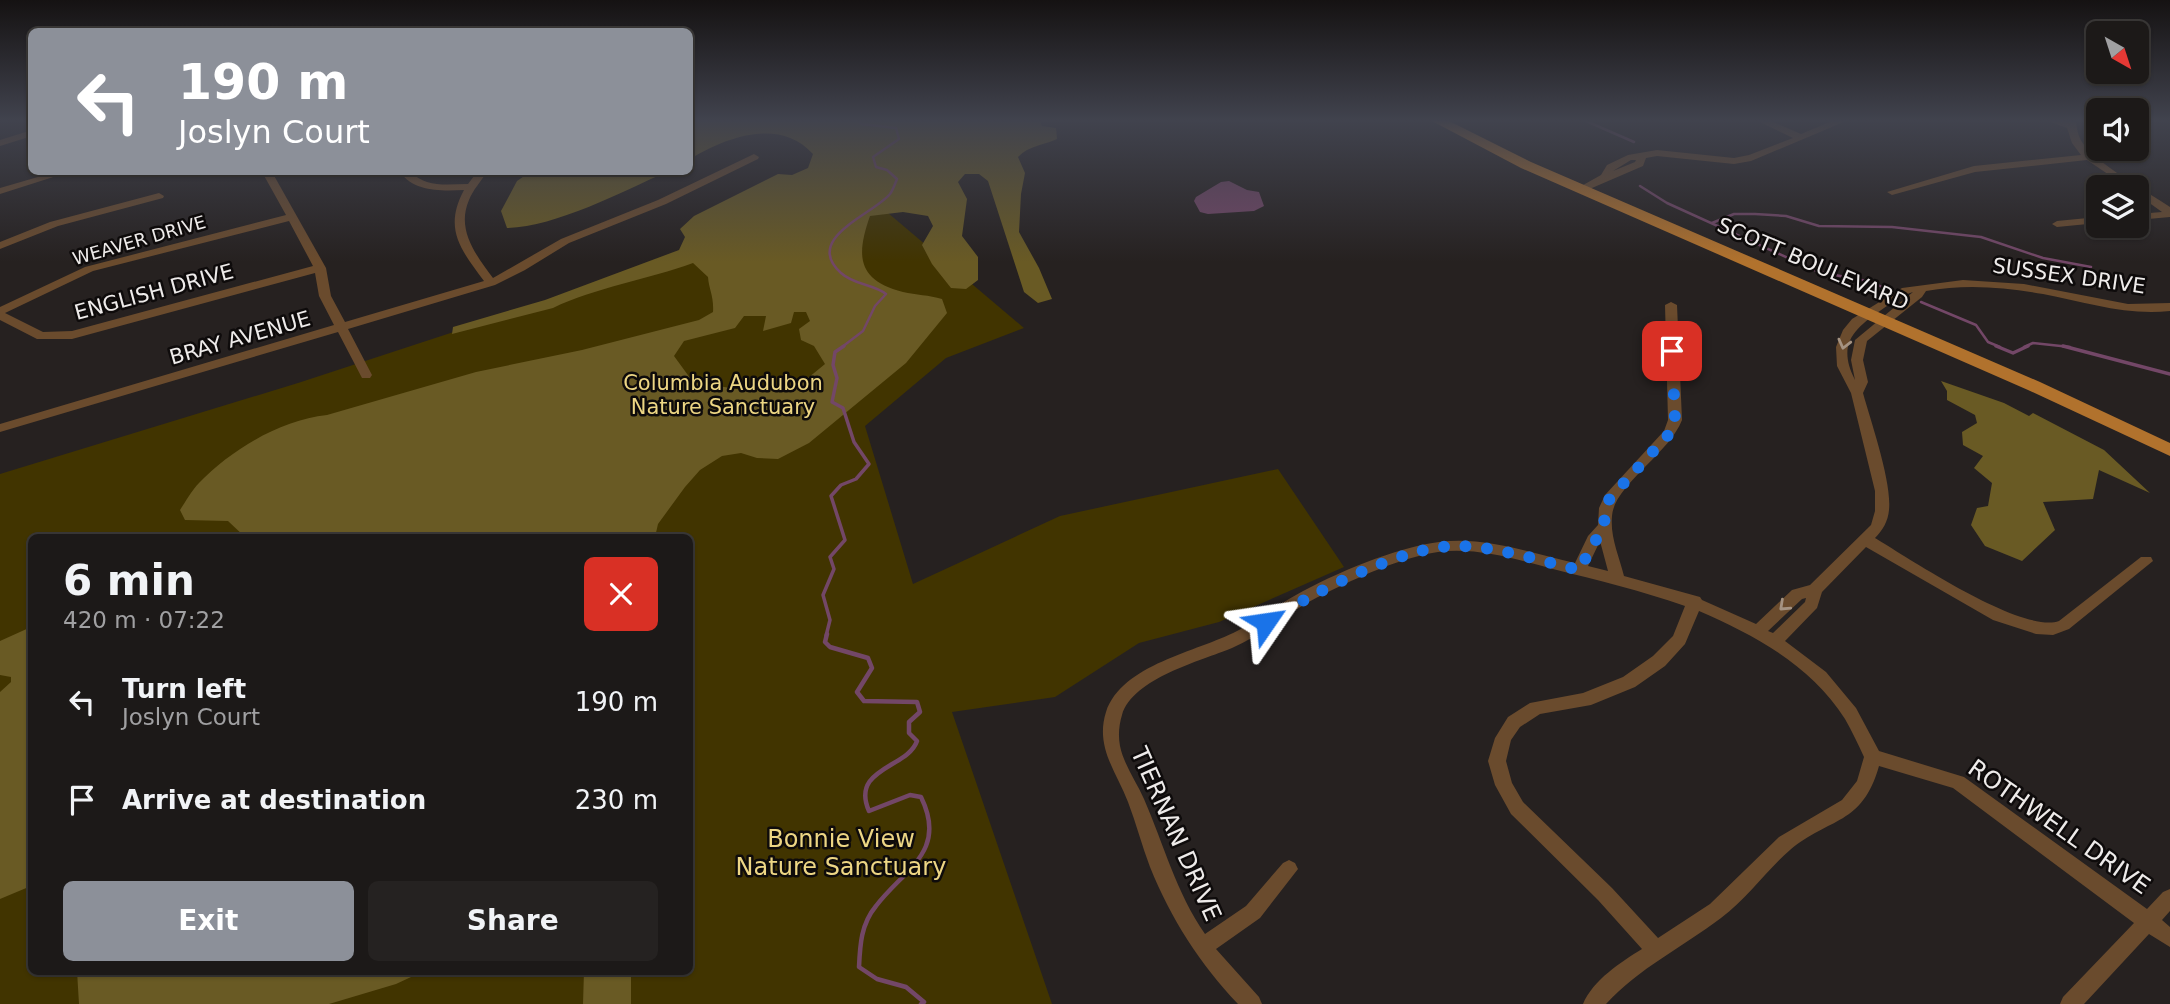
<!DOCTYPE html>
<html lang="en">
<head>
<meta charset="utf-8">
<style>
	body { margin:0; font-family:"DejaVu Sans",sans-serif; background:#252221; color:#f1f3f6; height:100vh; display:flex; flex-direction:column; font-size:26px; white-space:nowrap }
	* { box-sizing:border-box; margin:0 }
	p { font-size:23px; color:#a0a0a2 }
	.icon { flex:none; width:38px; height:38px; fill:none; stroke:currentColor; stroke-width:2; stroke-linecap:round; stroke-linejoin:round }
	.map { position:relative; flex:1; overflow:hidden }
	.panel { position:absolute; left:28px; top:534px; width:665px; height:441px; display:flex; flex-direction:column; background:#1c1918; border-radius:10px; box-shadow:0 2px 5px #0004,0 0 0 2px #3a3837 }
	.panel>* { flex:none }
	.hud { position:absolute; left:28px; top:28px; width:665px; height:147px; border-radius:10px; box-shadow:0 2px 5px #0004,0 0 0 2px #3a3837; background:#8c9099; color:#fff; overflow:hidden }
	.needle { width:46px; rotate:141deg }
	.tools { position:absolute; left:2086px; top:21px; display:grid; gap:14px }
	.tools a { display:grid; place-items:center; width:63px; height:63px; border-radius:10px; background:#1c1918; box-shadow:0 2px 5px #0004,0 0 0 2px #3a3837; font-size:35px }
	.pin { position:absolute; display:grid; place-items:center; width:60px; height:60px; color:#fff; margin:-30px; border-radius:14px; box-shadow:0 4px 10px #0006 }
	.me { position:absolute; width:77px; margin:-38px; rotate:58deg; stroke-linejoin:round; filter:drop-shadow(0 0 5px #0008) }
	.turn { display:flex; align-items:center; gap:24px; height:147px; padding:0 35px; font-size:32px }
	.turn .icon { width:91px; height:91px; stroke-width:2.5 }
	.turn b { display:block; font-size:49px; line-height:60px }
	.round { display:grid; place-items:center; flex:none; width:74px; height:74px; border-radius:10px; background:#252221 }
	.head { display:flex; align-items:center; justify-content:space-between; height:119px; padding:0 35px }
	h1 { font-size:42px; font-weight:800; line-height:52px }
	.button { display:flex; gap:14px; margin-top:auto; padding:14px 35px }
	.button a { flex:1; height:80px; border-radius:10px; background:#8c9099; color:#fff; font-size:28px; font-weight:800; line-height:80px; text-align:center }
	.button a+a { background:#252221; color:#f1f3f6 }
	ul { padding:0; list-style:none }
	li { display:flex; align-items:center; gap:21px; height:98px; padding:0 35px }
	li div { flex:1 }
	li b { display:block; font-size:26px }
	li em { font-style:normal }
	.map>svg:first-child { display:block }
	.green { fill:#413400; fill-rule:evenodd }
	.forest { fill:#695a24; fill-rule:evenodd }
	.water { fill:#734767 }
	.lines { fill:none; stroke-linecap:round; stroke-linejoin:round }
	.stream-far2 { stroke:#734767; stroke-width:2.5 }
	.stream-far1 { stroke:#734767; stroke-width:3.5 }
	.stream { stroke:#734767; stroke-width:4.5 }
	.minor { fill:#6a4b2d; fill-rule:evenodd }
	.major { fill:#b1722d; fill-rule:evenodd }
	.oneway { stroke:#a59382 }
	.route { stroke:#1a73e8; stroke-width:12; stroke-dasharray:0 21.6 }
	.labels { text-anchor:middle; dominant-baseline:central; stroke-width:5; stroke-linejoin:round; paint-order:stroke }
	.far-street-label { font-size:18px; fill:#eeebea; stroke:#0e0b0b }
	.street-label { font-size:21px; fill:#eeebea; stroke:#0e0b0b }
	.park-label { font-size:21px; fill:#edd684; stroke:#0e0b0b }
	.near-street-label { font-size:24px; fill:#eeebea; stroke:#0e0b0b }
	.near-park-label { font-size:24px; fill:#edd684; stroke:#0e0b0b }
</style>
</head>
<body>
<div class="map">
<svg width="2170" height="1004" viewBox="0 0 2170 1004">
	<rect width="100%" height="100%" fill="#262120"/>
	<!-- green -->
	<path class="green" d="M868 196 1024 328 946 358 865 426 913 584 1060 516 1278 469 1344 567 1219 622 1139 643 1055 697 952 712 1052 1004H0V474L298 383ZM32 537H690V971H32Z"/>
	<!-- forest -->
	<path class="forest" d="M690 121H1040L1042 126 1056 128 1057 139C1042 146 1030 145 1018 157L1025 173 1021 194 1019 232 1039 268 1052 299 1038 303 1024 292 988 181 979 174H965L958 182 967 199 962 236 978 257V280L966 289 951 288 932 264 922 245 933 226 928 216 903 212 870 216C856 256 857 280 903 292 916 295 929 295 942 299L947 313 906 363 809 443 778 459 757 458 741 453 722 456 700 470 685 487 658 524 655 537H245L228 521 185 520 180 510C186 501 192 490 199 483 231 450 280 420 327 415L476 372 582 350 699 320 713 312C714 296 709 290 708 277L693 263C649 279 594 288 553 308L452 334 453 327 545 300 679 250 685 237 680 229 694 216 778 174 792 175 808 168 813 154C780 117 726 137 690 159ZM794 312H806L810 321 799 329 801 340 814 346 825 364 797 387 743 390 693 382 674 356 684 341 735 328 744 316H766L763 331 791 323Z
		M530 172H666C622 192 555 227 507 228L501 211 517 181Z
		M1941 381 2004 403 2029 416 2033 413 2104 450 2150 493 2099 470 2093 499 2043 502 2055 530 2022 561 1985 546 1971 525 1977 508 1988 506 1992 483 1974 468 1983 456 1963 445 1962 432 1977 423 1975 415 1947 400V391Z
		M31 627V886L0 899V692L11 682V677L0 675V641Z
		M77 971H424L396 984 329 1004H79Z
		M584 971H631V1004H583Z"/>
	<!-- water -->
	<path class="water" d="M1229 181 1247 190 1259 192 1264 206 1254 211 1208 214 1200 212 1194 201 1196 197 1221 182Z"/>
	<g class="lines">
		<!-- stream-far2 -->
		<path class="stream-far2" d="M1586 121 1634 142
			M1640 186 1667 203 1819 272 1872 282 1886 289
			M1712 223 1734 214H1755L1786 216 1819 226 1892 227 1981 237 2043 258 2091 267
			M1921 302 1976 325 1988 342 2000 347
			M842 347 863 331 875 306 886 294C873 284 854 285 841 273 802 238 874 214 890 194 893 190 895 184 897 179L887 170 876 167 873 157 899 139 896 128 861 124 860 121
			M2024 347 2033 343 2070 347"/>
		<!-- stream-far1 -->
		<path class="stream-far1" d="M1996 346 2013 353 2028 346
			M2063 346 2170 374
			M826 636 830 620 823 595 834 569 830 557 845 540 831 496 841 485 856 479 869 464 854 442 843 408 832 402 837 378 833 365 835 352 844 346"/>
		<!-- stream -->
		<path class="stream" d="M827 634 825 642 830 647 868 658 872 668 857 692 864 701 917 702 920 712 909 722V733L917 741C908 768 850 768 869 811L910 795 921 797C948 852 904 869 876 906 861 924 860 945 859 967L877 979 906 987 924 1002 921 1004"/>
		<!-- minor -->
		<path class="minor" d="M1758 121H1771L1801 134 1832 121H1846L1751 161 1734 164 1657 156 1646 158 1643 166 1585 191H1577L1576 189 1601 175 1607 165 1628 155 1657 150 1734 158 1749 155 1793 138ZM1631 160H1636L1635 162 1613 171Z
			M2048 121H2076C2077 129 2078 136 2082 142 2095 163 2148 192 2170 207V217L2137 220V214L2162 212 2137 194V187H2127L2087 160 1975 172 1892 195 1887 192 1974 166 2081 155 2072 143 2067 128Z
			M32 130V136L0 146V140Z
			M754 154 759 157 758 159 666 204 569 243 525 270 495 285 348 329 372 375 370 378H362L338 332 0 432V424L334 325 319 296 315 273 72 339H37L0 320V307L85 267 286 215 262 172H272L326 268 331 296 345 322 484 281C461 250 443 229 464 190 441 191 414 192 400 172 412 172 416 178 427 182 440 186 454 184 468 184L477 172H487C481 181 473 190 469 200 456 230 476 255 493 278L561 239 658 200ZM289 221 313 266 72 331 43 332 5 313 93 271Z
			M55 172H69L0 194V188Z
			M159 193 164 196 163 198 58 226 0 249V242L50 222Z
			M2098 217V223L2057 227 2052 224 2057 221Z
			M1963 280 2024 284 2128 304 2170 303V311C2127 316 2085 302 2043 294 2004 287 1965 284 1926 291L1922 297 1867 341 1863 360 1868 382 1863 393C1871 422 1892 482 1889 510 1888 521 1883 530 1875 538 1910 559 2022 634 2059 621L2141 557H2151L2153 561 2069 629 2053 635 2036 634 1993 620 1866 547 1822 592 1817 608 1785 641 1826 672 1856 708 1879 751 1964 777 2147 909 2163 892 2170 889V911L2162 920 2170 927V947L2149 934 2084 1004H2060L2063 997 2134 923 1953 788 1879 766C1862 826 1829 817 1790 850 1766 871 1747 899 1721 918 1683 947 1639 968 1606 1004H1583C1593 980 1621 962 1642 949L1598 900 1511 814 1495 785 1488 761 1495 738 1508 717 1530 703 1583 693 1623 677 1653 656 1673 636 1685 606C1642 591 1597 580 1553 569 1516 559 1476 547 1438 552 1399 558 1359 577 1324 594 1292 609 1265 633 1232 648 1201 661 1133 678 1122 715 1119 725 1118 735 1120 746 1124 765 1136 781 1144 799 1164 845 1176 892 1205 934L1246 906 1283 863 1289 860 1295 863 1298 869 1260 918 1216 949 1259 997 1262 1004H1238C1200 964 1171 919 1150 867 1142 846 1136 823 1128 802 1116 771 1095 747 1106 712 1122 664 1197 652 1237 631 1258 621 1276 606 1296 595 1333 574 1397 547 1439 542 1485 536 1531 553 1575 563L1588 536 1598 525 1599 508 1605 495 1664 431 1668 420 1665 305 1671 302 1677 305 1682 420C1669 454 1614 485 1612 516 1610 537 1619 556 1624 576L1700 597 1702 600 1756 624 1792 590 1810 585 1871 525 1875 511V491L1851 393 1837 366 1836 347 1843 330 1852 319 1902 288ZM1913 292 1855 340 1851 360 1855 380C1836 343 1855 328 1884 308 1893 302 1903 295 1913 292ZM1600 541 1608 571 1588 566ZM1806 598 1805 602 1773 633 1768 631 1802 599ZM1699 611C1754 635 1811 665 1845 719 1852 731 1858 744 1864 757L1857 781 1842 800 1779 837 1710 904 1658 938 1612 888 1523 802 1512 783 1506 761 1511 740 1520 727 1540 714 1591 705 1635 687 1665 666 1685 644Z"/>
		<!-- major -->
		<path class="major" d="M1432 121H1449L1531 162 2040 382 2170 443V456L2028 390 1521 168Z"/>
	</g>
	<!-- one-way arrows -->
	<defs><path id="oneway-chevron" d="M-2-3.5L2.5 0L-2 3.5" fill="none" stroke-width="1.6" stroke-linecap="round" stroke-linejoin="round" transform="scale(1.75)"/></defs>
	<g class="oneway">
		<use href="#oneway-chevron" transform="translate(1844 344) rotate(104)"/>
		<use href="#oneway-chevron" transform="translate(1784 606) rotate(137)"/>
	</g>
	<!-- sky -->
	<linearGradient id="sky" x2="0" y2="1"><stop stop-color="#151212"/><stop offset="0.46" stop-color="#41434e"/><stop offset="1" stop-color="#41434e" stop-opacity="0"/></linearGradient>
	<rect width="2170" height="262" fill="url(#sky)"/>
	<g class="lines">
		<!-- route -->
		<path class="route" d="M1266 622C1311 594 1406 544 1459 546 1499 547 1540 561 1580 570 1586 556 1594 543 1602 530 1606 522 1603 511 1610 498L1670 433 1675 420 1672 351"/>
	</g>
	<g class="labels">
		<!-- far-street labels -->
		<g class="far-street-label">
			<text transform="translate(139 240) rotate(-16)">WEAVER DRIVE</text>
		</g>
		<!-- street labels -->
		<g class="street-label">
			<text transform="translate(1813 264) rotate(23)">SCOTT BOULEVARD</text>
			<text transform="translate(2069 276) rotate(8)">SUSSEX DRIVE</text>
			<text transform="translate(154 292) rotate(-15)">ENGLISH DRIVE</text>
			<text transform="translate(240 338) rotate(-16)">BRAY AVENUE</text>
		</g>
		<!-- park labels -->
		<g class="park-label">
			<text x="723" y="383">Columbia Audubon<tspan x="723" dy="24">Nature Sanctuary</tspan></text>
		</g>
		<!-- near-street labels -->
		<g class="near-street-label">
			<text transform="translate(2059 827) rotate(35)">ROTHWELL DRIVE</text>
			<text transform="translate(1176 834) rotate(66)">TIERNAN DRIVE</text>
		</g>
		<!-- near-park labels -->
		<g class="near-park-label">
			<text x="841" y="839">Bonnie View<tspan x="841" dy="28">Nature Sanctuary</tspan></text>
		</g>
	</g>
</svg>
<div class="tools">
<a><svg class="needle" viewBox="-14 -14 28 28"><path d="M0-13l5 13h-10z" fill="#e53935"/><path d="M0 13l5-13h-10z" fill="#a0a0a2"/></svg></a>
<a><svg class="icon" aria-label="sound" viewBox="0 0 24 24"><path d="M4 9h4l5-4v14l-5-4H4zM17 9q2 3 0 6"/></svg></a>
<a><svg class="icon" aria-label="layers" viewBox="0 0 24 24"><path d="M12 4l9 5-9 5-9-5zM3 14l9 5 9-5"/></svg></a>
</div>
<div class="pin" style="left:1672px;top:351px;background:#d93025"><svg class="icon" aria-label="arrive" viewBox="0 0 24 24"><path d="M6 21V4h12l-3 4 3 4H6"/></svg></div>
<svg class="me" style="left:1266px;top:622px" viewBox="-20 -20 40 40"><path d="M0-17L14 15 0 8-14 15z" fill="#1a73e8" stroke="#fff" stroke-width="4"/></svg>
<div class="hud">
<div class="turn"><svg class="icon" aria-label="left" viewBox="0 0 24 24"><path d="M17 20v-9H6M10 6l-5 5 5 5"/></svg><div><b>190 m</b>Joslyn Court</div></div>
</div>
<section class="panel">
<div class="head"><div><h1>6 min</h1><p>420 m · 07:22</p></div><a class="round" style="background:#d93025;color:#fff"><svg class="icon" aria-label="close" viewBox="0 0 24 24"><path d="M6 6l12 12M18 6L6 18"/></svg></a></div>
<ul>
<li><svg class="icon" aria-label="left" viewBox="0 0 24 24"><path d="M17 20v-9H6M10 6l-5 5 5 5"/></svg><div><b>Turn left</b><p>Joslyn Court</p></div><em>190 m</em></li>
<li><svg class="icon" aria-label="arrive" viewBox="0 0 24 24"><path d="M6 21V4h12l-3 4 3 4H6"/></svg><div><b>Arrive at destination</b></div><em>230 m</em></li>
</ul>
<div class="button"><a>Exit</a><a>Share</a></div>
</section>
</div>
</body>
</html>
